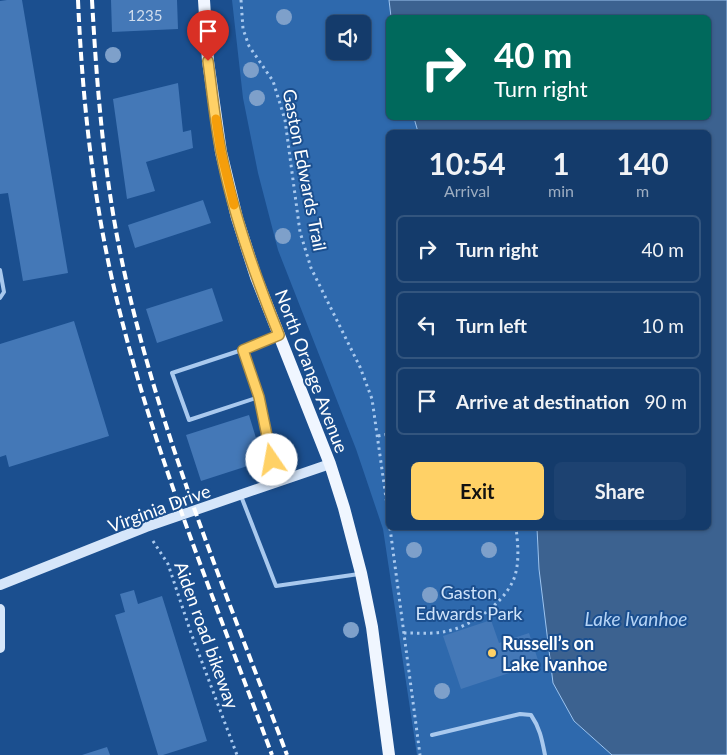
<!DOCTYPE html>
<html lang="en">
<head>
<meta charset="utf-8">
<style>
	body { margin:0; font-family:Lato,sans-serif; background:#1d4271; color:#f1f3f6; height:100vh; display:flex; flex-direction:column; font-size:19px; white-space:nowrap }
	* { box-sizing:border-box; margin:0 }
	p { font-size:16px; color:#9dadc1 }
	.icon { flex:none; width:28px; height:28px; fill:none; stroke:currentColor; stroke-width:2; stroke-linecap:round; stroke-linejoin:round }
	.map { position:relative; flex:1; overflow:hidden }
	.details { position:absolute; left:386px; top:130px; width:325px; height:400px; display:flex; flex-direction:column; background:#143b6b; border-radius:8px; box-shadow:0 1px 4px #0004,0 0 0 1px #33557e }
	.details>* { flex:none }
	.banner { position:absolute; left:386px; top:15px; width:325px; height:105px; border-radius:8px; box-shadow:0 1px 4px #0004,0 0 0 1px #33557e; background:#00695c; color:#fff; overflow:hidden }
	.controls { position:absolute; left:326px; top:15px; display:grid; gap:10px }
	.controls a { display:grid; place-items:center; width:45px; height:45px; border-radius:8px; background:#143b6b; box-shadow:0 1px 4px #0004,0 0 0 1px #33557e; font-size:25px }
	.pin { position:absolute; display:grid; place-items:center; width:42px; height:42px; color:#fff; margin:-51px -21px; border-radius:50% 50% 50% 0; rotate:-45deg; box-shadow:0 0 5px #0007 }
	.pin .icon { rotate:45deg }
	.me { position:absolute; width:55px; margin:-28px; rotate:348deg; stroke-linejoin:round; filter:drop-shadow(0 0 4px #0008) }
	.turn { display:flex; align-items:center; gap:18px; height:105px; padding:0 25px; font-size:22px }
	.turn .icon { width:65px; height:65px; stroke-width:2.5 }
	.turn b { display:block; font-size:35px; line-height:42px }
	.eta { display:flex; justify-content:space-evenly; align-items:center; height:85px; text-align:center }
	.eta b { font-size:30px; font-weight:700; line-height:35px }
	.cta { display:flex; gap:10px; margin-top:auto; padding:10px 25px }
	.cta a { flex:1; height:58px; border-radius:8px; background:#ffd166; color:#111; font-size:20px; font-weight:700; line-height:58px; text-align:center }
	.cta a+a { background:#1d4271; color:#f1f3f6 }
	ul { padding:0; list-style:none }
	li { display:flex; align-items:center; gap:15px; height:68px; margin:0 10px 8px; padding:0 15px; border:2px solid #33557e; border-radius:8px }
	li div { flex:1 }
	li b { display:block; font-size:19px }
	li em { font-style:normal }
	.map>svg:first-child { display:block }
	.green { fill:#2e69ad; fill-rule:evenodd }
	.water { fill:#3c6290; stroke:#9cc4f0 }
	.building { fill:#4478b7 }
	.lines { fill:none; stroke-linecap:round; stroke-linejoin:round }
	.path { stroke:#a9c9ee; stroke-width:3; stroke-dasharray:2.5 4; stroke-linecap:butt }
	.lane { stroke:#a9c9ee; stroke-width:4 }
	.secondary { stroke:#d6e6fa; stroke-width:10 }
	.primary { stroke:#f0f6ff; stroke-width:12 }
	.rail { stroke:#fff; stroke-width:4; stroke-dasharray:9 4; stroke-linecap:butt }
	.tree { fill:#7ea0ca }
	.route-casing { stroke:#a68842; stroke-width:12 }
	.route { stroke:#ffd166; stroke-width:9 }
	.slow { stroke:#f59e0b; stroke-width:9 }
	.poi-dot { fill:#ffd166; stroke:#1b4f8f; stroke-width:2 }
	.labels { text-anchor:middle; dominant-baseline:central; stroke-width:4; stroke-linejoin:round; paint-order:stroke }
	.number-label { font-size:15px; fill:#d0dded }
	.street-label { font-size:18px; fill:#fff; stroke:#1b4f8f }
	.park-label { font-size:18px; fill:#cfe3fa; stroke:#1b4f8f }
	.poi-label { font-size:18px; font-weight:bold; fill:#fff; stroke:#1b4f8f; text-anchor:start }
	.water-label { font-size:19px; font-style:italic; fill:#b5d3f5; stroke:#1b4f8f }
</style>
</head>
<body>
<div class="map">
<svg width="727" height="755" viewBox="0 0 727 755">
	<rect width="100%" height="100%" fill="#1b4f8f"/>
	<!-- green -->
	<path class="green" d="M232 0H389L391 17 389 18V118H414L418 132H389V528H537L539 569 574 721 612 755H417L383 529 356 449 278 250 258 173 243 98ZM335 24H362V51H335Z"/>
	<!-- water -->
	<path class="water" d="M389 0H727V755H612L574 721 553 683 539 569 537 528H709V132H418L414 118H709V18L391 17Z"/>
	<!-- building -->
	<path class="building" d="M7 0H22L68 273 23 281 8 193 0 194V1Z
		M111 0H177L178 29 112 32Z
		M178 83 183 132 191 130 193 148 146 162 155 191 127 199 113 99Z
		M203 200 211 223 135 248 128 225Z
		M212 288 223 321 157 343 146 309Z
		M74 321 109 436 9 467 6 455 0 457V344Z
		M249 415 263 461 201 481 186 435Z
		M134 590 138 604 162 596 207 741 163 755H158L115 615 125 612 120 594Z
		M491 620 499 643 529 633 539 663 461 689 443 636Z
		M107 747 110 755H82Z"/>
	<g class="lines">
		<!-- path -->
		<path class="path" d="M241 0 243 29 249 46 273 81 285 120 300 232 311 268 360 367 372 399 389 519
			M378 436 389 434
			M390 528 420 755
			M153 541 168 564 191 633 237 755
			M404 633C417 633 431 634 443 632 469 628 502 605 513 581 520 565 518 544 516 528"/>
		<!-- lane -->
		<path class="lane" d="M0 270 4 292 0 298
			M243 350 259 397 272 460 279 479
			M259 397 189 420 172 373 254 346 277 336
			M241 496 276 586 359 574
			M432 735 520 714 531 715C540 728 542 740 545 755"/>
		<!-- secondary -->
		<path class="secondary" d="M0 585 146 527 330 464
			M0 609V648"/>
		<!-- primary -->
		<path class="primary" d="M204 0 208 61 221 152 237 218 256 277 330 464 344 508 361 573 372 627 389 755"/>
		<!-- rail -->
		<path class="rail" d="M78 0C82 91 91 181 110 270 146 436 213 595 272 755
			M92 0C97 89 104 178 123 266 159 434 227 595 287 755"/>
	</g>
	<!-- trees -->
	<g class="tree">
		<circle cx="284" cy="17" r="8"/>
		<circle cx="113" cy="55" r="8"/>
		<circle cx="251" cy="70" r="8"/>
		<circle cx="257" cy="98" r="8"/>
		<circle cx="283" cy="236" r="8"/>
		<circle cx="414" cy="550" r="8"/>
		<circle cx="489" cy="550" r="8"/>
		<circle cx="430" cy="595" r="8"/>
		<circle cx="351" cy="630" r="8"/>
		<circle cx="442" cy="691" r="8"/>
	</g>
	<g class="lines">
		<defs>
			<path id="route" d="M208 61C212 91 215 122 221 152 233 215 255 276 279 335L243 350 259 397 272 460"/>
		</defs>
		<!-- route casing -->
		<use href="#route" class="route-casing"/>
		<!-- route -->
		<use href="#route" class="route"/>
		<!-- slow -->
		<path class="slow" d="M216 119 221 152 234 205"/>
	</g>
	<!-- markers -->
	<circle class="poi-dot" cx="492" cy="653" r="5"/>
	<g class="labels">
		<!-- number labels -->
		<g class="number-label">
			<text x="145" y="15">1235</text>
		</g>
		<!-- street labels -->
		<g class="street-label">
			<text transform="translate(305 170) rotate(79)">Gaston Edwards Trail</text>
			<text transform="translate(312 371) rotate(69)">North Orange Avenue</text>
			<text transform="translate(159 508) rotate(-20)">Virginia Drive</text>
			<text transform="translate(207 635) rotate(70)">Aiden road bikeway</text>
		</g>
		<!-- park labels -->
		<g class="park-label">
			<text x="469" y="592">Gaston<tspan x="469" dy="21">Edwards Park</tspan></text>
		</g>
		<!-- poi labels -->
		<g class="poi-label">
			<text x="502" y="643">Russell’s on<tspan x="502" dy="21">Lake Ivanhoe</tspan></text>
		</g>
		<!-- water labels -->
		<g class="water-label">
			<text x="636" y="618">Lake Ivanhoe</text>
		</g>
	</g>
</svg>
<div class="controls">
<a><svg class="icon" aria-label="sound" viewBox="0 0 24 24"><path d="M4 9h4l5-4v14l-5-4H4zM17 9q2 3 0 6"/></svg></a>
</div>
<div class="pin" style="left:208px;top:61px;background:#d93025"><svg class="icon" aria-label="arrive" viewBox="0 0 24 24"><path d="M6 21V4h12l-3 4 3 4H6"/></svg></div>
<svg class="me" style="left:272px;top:460px" viewBox="-20 -20 40 40"><circle r="19" fill="#fff"/><path d="M0-13L10 11 0 6-10 11z" fill="#ffd166"/></svg>
<div class="banner">
<div class="turn"><svg class="icon" aria-label="right" viewBox="0 0 24 24"><path d="M7 20v-9h11M14 6l5 5-5 5"/></svg><div><b>40 m</b>Turn right</div></div>
</div>
<section class="details">
<div class="eta">
<div><b>10:54</b><p>Arrival</p></div>
<div><b>1</b><p>min</p></div>
<div><b>140</b><p>m</p></div>
</div>
<ul>
<li><svg class="icon" aria-label="right" viewBox="0 0 24 24"><path d="M7 20v-9h11M14 6l5 5-5 5"/></svg><div><b>Turn right</b></div><em>40 m</em></li>
<li><svg class="icon" aria-label="left" viewBox="0 0 24 24"><path d="M17 20v-9H6M10 6l-5 5 5 5"/></svg><div><b>Turn left</b></div><em>10 m</em></li>
<li><svg class="icon" aria-label="arrive" viewBox="0 0 24 24"><path d="M6 21V4h12l-3 4 3 4H6"/></svg><div><b>Arrive at destination</b></div><em>90 m</em></li>
</ul>
<div class="cta"><a>Exit</a><a>Share</a></div>
</section>
</div>
</body>
</html>
